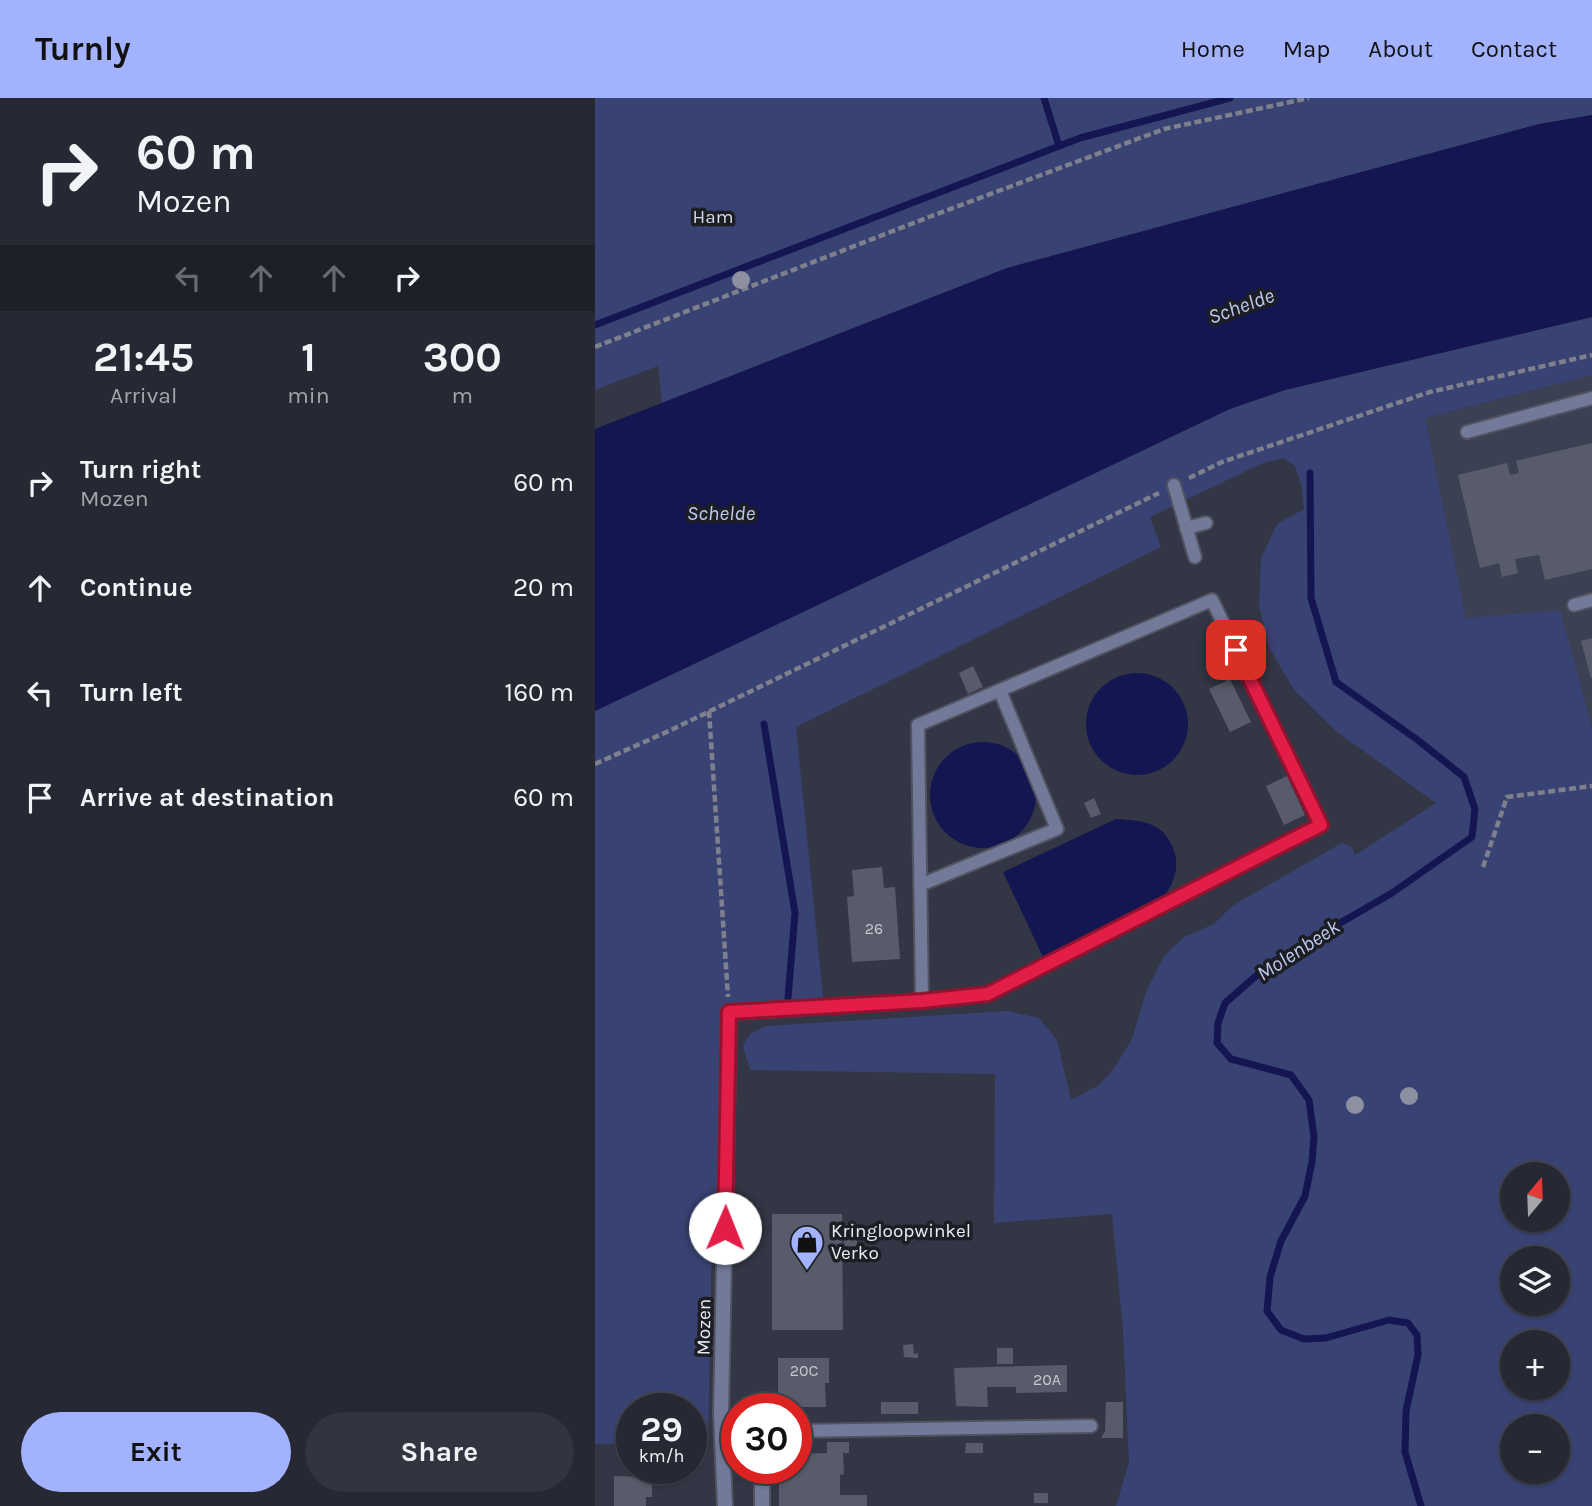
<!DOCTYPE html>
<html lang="en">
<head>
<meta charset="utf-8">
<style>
	body { margin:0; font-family:Karla,sans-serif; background:#32343f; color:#f1f3f6; height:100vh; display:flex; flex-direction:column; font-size:26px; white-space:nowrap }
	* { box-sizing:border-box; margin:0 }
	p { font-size:23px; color:#a4a6ac }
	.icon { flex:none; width:38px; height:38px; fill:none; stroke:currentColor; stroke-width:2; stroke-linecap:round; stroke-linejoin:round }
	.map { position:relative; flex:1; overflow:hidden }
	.details { display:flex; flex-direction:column; background:#262833; width:595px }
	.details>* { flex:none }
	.banner { background:#262833; color:#f1f3f6; overflow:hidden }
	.needle { width:46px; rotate:19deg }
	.tools { position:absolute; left:905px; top:1064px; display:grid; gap:14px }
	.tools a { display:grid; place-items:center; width:70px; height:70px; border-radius:50%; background:#262833; box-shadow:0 2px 5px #0004,0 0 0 2px #42444e; font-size:35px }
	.speed { position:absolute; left:21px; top:1295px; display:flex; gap:14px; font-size:35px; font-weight:700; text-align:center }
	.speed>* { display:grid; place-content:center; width:91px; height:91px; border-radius:50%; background:#262833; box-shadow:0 2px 5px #0004,0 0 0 2px #42444e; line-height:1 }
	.speed small { font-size:18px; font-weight:400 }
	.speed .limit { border:10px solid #d22; background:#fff; color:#111 }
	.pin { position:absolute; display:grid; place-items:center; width:60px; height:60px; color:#fff; margin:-30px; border-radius:14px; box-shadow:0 4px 10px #0006 }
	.me { position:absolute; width:77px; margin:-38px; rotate:1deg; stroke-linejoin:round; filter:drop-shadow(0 0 5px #0008) }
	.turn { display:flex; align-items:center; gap:24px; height:147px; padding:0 21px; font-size:32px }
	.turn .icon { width:91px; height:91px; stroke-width:2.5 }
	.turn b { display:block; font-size:49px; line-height:60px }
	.lanes { display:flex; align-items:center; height:66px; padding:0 21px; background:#0003; justify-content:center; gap:35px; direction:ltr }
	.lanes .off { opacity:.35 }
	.eta { display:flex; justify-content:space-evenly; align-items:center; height:119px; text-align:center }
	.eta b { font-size:42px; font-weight:700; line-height:49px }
	.primary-button { display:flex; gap:14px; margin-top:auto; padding:14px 21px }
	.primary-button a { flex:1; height:80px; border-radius:42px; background:#a2b2fd; color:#111; font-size:28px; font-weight:700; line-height:80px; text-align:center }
	.primary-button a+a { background:#32343f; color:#f1f3f6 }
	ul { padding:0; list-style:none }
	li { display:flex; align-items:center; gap:21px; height:105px; padding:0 21px }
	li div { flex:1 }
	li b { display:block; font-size:26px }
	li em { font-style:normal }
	header { display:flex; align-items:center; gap:42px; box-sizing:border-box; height:98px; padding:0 35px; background:#a2b2fd; color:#111 }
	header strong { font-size:33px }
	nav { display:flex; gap:38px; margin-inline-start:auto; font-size:24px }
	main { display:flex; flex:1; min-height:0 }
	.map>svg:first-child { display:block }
	.built { fill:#3c4053 }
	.green { fill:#394373; fill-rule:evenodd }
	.water { fill:#141651 }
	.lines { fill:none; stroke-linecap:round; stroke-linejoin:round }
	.stream { stroke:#141651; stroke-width:7 }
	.building { fill:#585c6a }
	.service-casing { stroke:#505360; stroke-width:16 }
	.minor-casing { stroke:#505360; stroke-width:18 }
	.path { stroke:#7e818d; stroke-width:4.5; stroke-dasharray:7 3.5; stroke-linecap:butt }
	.service { stroke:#737a99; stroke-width:12 }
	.minor { stroke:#737a99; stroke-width:14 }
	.tree { fill:#8c90a1 }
	.route-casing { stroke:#92132f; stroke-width:18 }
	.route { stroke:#e11d48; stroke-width:12 }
	.labels { text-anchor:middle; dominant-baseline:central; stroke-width:7; stroke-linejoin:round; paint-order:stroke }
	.number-label { font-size:16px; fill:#c6c8d2 }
	.park-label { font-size:19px; fill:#d5daed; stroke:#1c1e24 }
	.poi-label { font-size:19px; fill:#eaecf5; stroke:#1c1e24; text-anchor:start }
	.street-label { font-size:19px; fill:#eaecf5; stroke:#1c1e24 }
	.water-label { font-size:21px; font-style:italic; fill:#bfc9ef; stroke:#1c1e24 }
</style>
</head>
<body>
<header>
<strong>Turnly</strong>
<nav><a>Home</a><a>Map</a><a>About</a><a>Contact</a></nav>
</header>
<main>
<section class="details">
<div class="banner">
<div class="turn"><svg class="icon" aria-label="right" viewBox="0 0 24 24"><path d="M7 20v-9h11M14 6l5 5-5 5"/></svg><div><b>60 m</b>Mozen</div></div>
<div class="lanes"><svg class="icon off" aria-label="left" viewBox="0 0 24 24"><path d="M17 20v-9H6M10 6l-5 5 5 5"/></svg><svg class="icon off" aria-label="ahead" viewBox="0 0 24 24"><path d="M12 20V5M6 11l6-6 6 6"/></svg><svg class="icon off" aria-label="ahead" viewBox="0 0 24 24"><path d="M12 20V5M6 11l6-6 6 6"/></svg><svg class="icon" aria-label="right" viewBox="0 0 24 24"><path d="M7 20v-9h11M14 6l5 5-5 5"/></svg></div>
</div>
<div class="eta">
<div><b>21:45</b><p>Arrival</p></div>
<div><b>1</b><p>min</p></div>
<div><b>300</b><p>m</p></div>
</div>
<ul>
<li><svg class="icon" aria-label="right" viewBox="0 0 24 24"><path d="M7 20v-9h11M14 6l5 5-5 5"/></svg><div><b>Turn right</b><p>Mozen</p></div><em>60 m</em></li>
<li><svg class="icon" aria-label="ahead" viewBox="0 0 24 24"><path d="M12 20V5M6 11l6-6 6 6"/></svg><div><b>Continue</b></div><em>20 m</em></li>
<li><svg class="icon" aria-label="left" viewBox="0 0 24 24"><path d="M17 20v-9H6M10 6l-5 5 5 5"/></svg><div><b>Turn left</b></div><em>160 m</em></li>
<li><svg class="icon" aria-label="arrive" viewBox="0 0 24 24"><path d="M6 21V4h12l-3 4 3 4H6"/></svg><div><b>Arrive at destination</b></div><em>60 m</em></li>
</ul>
<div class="primary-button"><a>Exit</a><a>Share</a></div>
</section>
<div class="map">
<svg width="997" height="1408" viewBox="0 0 997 1408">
	<rect width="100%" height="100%" fill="#333644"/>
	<!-- built -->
	<path class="built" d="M997 277V629L964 512 871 521 830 320Z"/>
	<!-- green -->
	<path class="green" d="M0 0H997V17L944 26 412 170 67 305 63 268 0 292Z
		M997 219V277L830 320 871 520 965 512 997 629V1408H521L534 1364 528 1232 517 1116 399 1125 400 976 155 972 148 948 155 936 171 928 412 913 444 920 462 942 476 1002 504 987 518 972 537 941 551 894 569 858 589 839 619 826 637 808 747 745 757 749 760 757 841 705 741 633 699 592 674 549 664 508 666 460 682 426 709 411 706 386 700 368 688 360 668 365 555 419 566 449 201 629 229 909 134 914 130 1130 117 1138 113 1343H96V1311H37V1345L0 1346V613L634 311 690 292ZM917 1076H962V1122H917ZM917 1160H962V1206H917ZM917 1244H962V1290H917ZM917 1328H962V1374H917Z"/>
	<!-- water -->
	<path class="water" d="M997 17V219L690 292 635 311 0 613V331L412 170 944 26Z
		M491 626a51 51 0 1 1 102 0a51 51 0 1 1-102 0Z
		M335 697a53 53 0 1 1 106 0a53 53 0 1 1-106 0Z
		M521 721C547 723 567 723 578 750 585 766 580 786 568 799 548 821 478 846 448 859L408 774Z"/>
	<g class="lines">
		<!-- stream -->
		<path class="stream" d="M449 0 464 48
			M0 227 485 40 635 0
			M715 375 716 500 741 584 824 643 869 679 880 711 877 739 797 795 676 865 630 905 623 925 622 945 636 961 696 977 714 1002 719 1039 717 1064 710 1098 686 1143 675 1179 672 1213 686 1232 709 1241 731 1240 794 1222 813 1225 822 1237 823 1257 811 1313 810 1354 826 1408
			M169 626 200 815 193 900"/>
	</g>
	<!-- building -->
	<path class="building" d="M997 345V471L950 482 944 457 920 461 923 475 907 479 904 465 885 470 863 377 912 365 915 377 924 375 921 363Z
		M997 540V580H996L986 543Z
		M378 568 388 589 373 596 364 575Z
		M635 581 656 624 635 634 614 591Z
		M692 678 710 717 689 727 671 688Z
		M499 700 506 716 496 720 489 705Z
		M287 769 289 790 300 789 305 861 257 864 252 799 259 798 257 772Z
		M177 1116H247L248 1232H177Z
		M248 1126H262V1148H249Z
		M318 1246 319 1256 323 1255V1260L309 1259 308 1247Z
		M402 1250H418V1266H402Z
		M183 1260H234V1285H230L231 1309H183Z
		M472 1267V1294L421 1295V1289H392L393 1309 361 1308 359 1270Z
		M286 1304H323V1316H286Z
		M511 1304H528V1340H506L510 1333Z
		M232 1344H254V1355H248L249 1376 245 1377V1397H272V1408H184V1370H201V1356L232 1355Z
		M371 1345H388V1355H370Z
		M19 1378 57 1379V1399H51V1408H19Z
		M439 1395H453V1405H439Z"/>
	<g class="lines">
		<defs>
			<path id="service" d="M872 334 997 300
				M579 387 600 459
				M591 430 611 425
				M979 507 997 502
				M325 787 462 731 405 593
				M208 910 327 903 323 627 617 502 726 727 393 896 327 903
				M201 1333 496 1328
				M127 1334 142 1340"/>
			<path id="minor" d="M130 1408 126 1316 134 914 208 910
				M167 1408V1370"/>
		</defs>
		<!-- service casing -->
		<use href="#service" class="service-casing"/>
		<!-- minor casing -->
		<use href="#minor" class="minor-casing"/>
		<!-- path -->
		<path class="path" d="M0 249 334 119 569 31 714 0
			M594 380 627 364 835 294 997 257
			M114 613 133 899
			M0 666 76 632 564 395
			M888 769 912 699 997 688"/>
		<!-- service -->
		<use href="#service" class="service"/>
		<!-- minor -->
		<use href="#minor" class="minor"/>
	</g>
	<!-- trees -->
	<g class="tree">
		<circle cx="146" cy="182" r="9"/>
		<circle cx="814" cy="998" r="9"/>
		<circle cx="760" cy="1007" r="9"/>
	</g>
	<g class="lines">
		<defs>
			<path id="route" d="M130 1130 134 914 327 903 393 896 726 727 641 552"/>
		</defs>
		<!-- route casing -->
		<use href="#route" class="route-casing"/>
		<!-- route -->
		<use href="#route" class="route"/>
	</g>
	<!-- icons -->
	<defs>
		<symbol id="shop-pin" viewBox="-11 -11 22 30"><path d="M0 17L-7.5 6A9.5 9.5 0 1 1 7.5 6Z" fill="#a2b2fd" stroke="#1c1e24"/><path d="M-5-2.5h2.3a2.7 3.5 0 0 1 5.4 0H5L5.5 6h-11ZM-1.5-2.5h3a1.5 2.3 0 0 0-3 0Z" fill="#111"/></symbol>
	</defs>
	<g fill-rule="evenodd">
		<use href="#shop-pin" x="193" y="1125" width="38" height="52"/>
	</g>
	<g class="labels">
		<!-- number labels -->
		<g class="number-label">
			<text x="279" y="830">26</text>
			<text x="209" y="1272">20C</text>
			<text x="452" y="1281">20A</text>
		</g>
		<!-- park labels -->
		<g class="park-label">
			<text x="118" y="119">Ham</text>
		</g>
		<!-- poi labels -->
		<g class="poi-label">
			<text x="236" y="1133">Kringloopwinkel<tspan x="236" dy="22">Verko</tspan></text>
		</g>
		<!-- street labels -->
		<g class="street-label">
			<text transform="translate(109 1229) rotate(-89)">Mozen</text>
		</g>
		<!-- water labels -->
		<g class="water-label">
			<text transform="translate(646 208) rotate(-20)">Schelde</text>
			<text x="126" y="415">Schelde</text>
			<text transform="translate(703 852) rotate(-33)">Molenbeek</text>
		</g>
	</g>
</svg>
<div class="tools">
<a><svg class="needle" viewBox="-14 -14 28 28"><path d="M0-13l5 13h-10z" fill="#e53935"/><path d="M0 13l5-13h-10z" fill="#a4a6ac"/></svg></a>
<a><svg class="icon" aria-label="layers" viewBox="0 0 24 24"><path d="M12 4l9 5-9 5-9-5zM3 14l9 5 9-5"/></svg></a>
<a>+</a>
<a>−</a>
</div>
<div class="speed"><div>29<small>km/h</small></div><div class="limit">30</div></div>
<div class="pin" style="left:641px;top:552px;background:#d93025"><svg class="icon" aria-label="arrive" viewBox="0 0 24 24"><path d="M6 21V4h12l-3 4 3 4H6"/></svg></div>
<svg class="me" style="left:130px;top:1130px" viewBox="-20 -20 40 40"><circle r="19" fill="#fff"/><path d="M0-13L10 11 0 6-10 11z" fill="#e11d48"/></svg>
</div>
</main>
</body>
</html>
